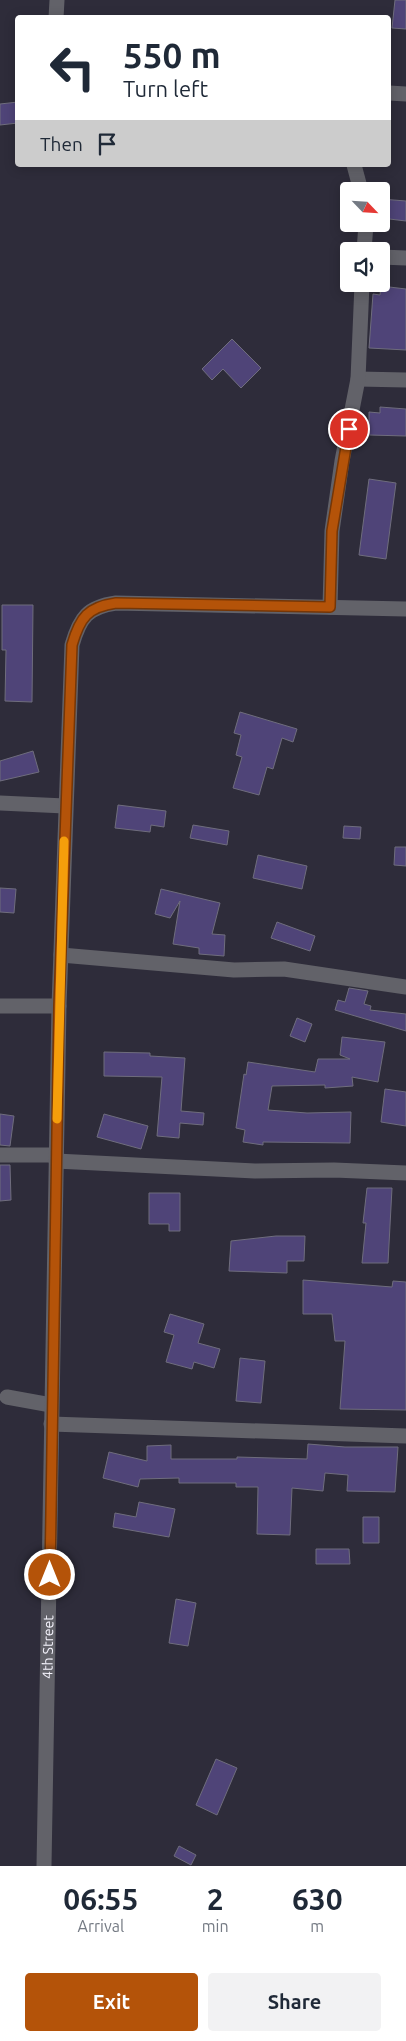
<!DOCTYPE html>
<html lang="en">
<head>
<meta charset="utf-8">
<style>
	body { margin:0; font-family:Ubuntu,sans-serif; background:#f2f2f3; color:#1f2937; height:100vh; display:flex; flex-direction:column; font-size:19px; white-space:nowrap }
	* { box-sizing:border-box; margin:0 }
	p { font-size:16px; color:#747a83 }
	.icon { flex:none; width:28px; height:28px; fill:none; stroke:currentColor; stroke-width:2; stroke-linecap:round; stroke-linejoin:round }
	.map { position:relative; height:1866px; overflow:hidden }
	.side { display:flex; flex-direction:column; background:#fff; flex:1 }
	.side>* { flex:none }
	.hud { position:absolute; left:15px; top:15px; width:376px; height:152px; border-radius:5px; box-shadow:0 2px 12px #0003; background:#fff; color:#1f2937; overflow:hidden }
	.needle { width:32px; rotate:115deg }
	.buttons { position:absolute; left:340px; top:182px; display:grid; gap:10px }
	.buttons a { display:grid; place-items:center; width:50px; height:50px; border-radius:5px; background:#fff; box-shadow:0 2px 12px #0003; font-size:25px }
	.pin { position:absolute; display:grid; place-items:center; width:42px; height:42px; color:#fff; margin:-21px; border:2px solid #fff; border-radius:50%; box-shadow:0 1px 5px #0007 }
	.me { position:absolute; width:55px; margin:-28px; rotate:0deg; stroke-linejoin:round; filter:drop-shadow(0 0 4px #0008) }
	.turn { display:flex; align-items:center; gap:18px; height:105px; padding:0 25px; font-size:22px }
	.turn .icon { width:65px; height:65px; stroke-width:2.5 }
	.turn b { display:block; font-size:35px; line-height:42px }
	.then { display:flex; align-items:center; height:48px; padding:0 25px; background:#0003; gap:10px; font-size:19px }
	.eta { display:flex; justify-content:space-evenly; align-items:center; height:85px; text-align:center }
	.eta b { font-size:30px; font-weight:700; line-height:35px }
	.primary-button { display:flex; gap:10px; margin-top:auto; padding:10px 25px }
	.primary-button a { flex:1; height:58px; border-radius:5px; background:#b45309; color:#fff; font-size:20px; font-weight:700; line-height:58px; text-align:center }
	.primary-button a+a { background:#f2f2f3; color:#1f2937 }
	.map>svg:first-child { display:block }
	.building { fill:#4f4478; stroke:#6f6d7d }
	.lines { fill:none; stroke-linecap:round; stroke-linejoin:round }
	.minor { stroke:#626269; stroke-width:15 }
	.route-casing { stroke:#753606; stroke-width:12 }
	.route { stroke:#b45309; stroke-width:9 }
	.slow { stroke:#f59e0b; stroke-width:9 }
	.labels { text-anchor:middle; dominant-baseline:central; stroke-width:4.5; stroke-linejoin:round; paint-order:stroke }
	.street-label { font-size:14px; fill:#f5f4fd; stroke:#2e2c3a }
</style>
</head>
<body>
<div class="map">
<svg width="406" height="1866" viewBox="0 0 406 1866">
	<rect width="100%" height="100%" fill="#2e2c3a"/>
	<!-- building -->
	<path class="building" d="M395 0H406V29L392 28Z
		M18 102V123L0 125V104Z
		M381 199 406 201V221L381 218Z
		M381 286 406 289V350L369 348 373 294 380 295Z
		M232 339 261 368 241 388 223 369 212 380 202 369Z
		M380 407 406 409V436L369 435V412L380 413Z
		M369 479 396 483 386 559 359 555Z
		M2 605H33L32 702 5 701 6 650H2Z
		M240 712 297 729 293 742 282 738 273 769 267 767 259 795 233 788 242 757 236 755 241 735 234 733Z
		M33 751 39 772 0 781V761Z
		M118 805 166 811 164 827 151 825 150 832 115 828Z
		M193 825 229 831 227 845 190 838Z
		M344 826 361 827 360 839 343 838Z
		M395 847H406V866L394 865Z
		M258 855 307 866 302 889 253 878Z
		M0 888 16 889 14 913 0 912Z
		M161 889 220 903 212 934 225 935 224 956 199 954V948L173 944 180 901 170 918 155 914Z
		M277 922 315 936 310 951 271 938Z
		M349 988 368 991 364 1004 371 1006 370 1010 406 1014V1031L335 1010 338 1000 345 1002Z
		M297 1018 312 1024 305 1042 290 1036Z
		M342 1037 385 1042 378 1082 352 1077 353 1086 325 1088V1085L272 1086 268 1110 307 1113 351 1112 350 1143 263 1142V1145L243 1142 245 1130 236 1128 244 1074 246 1075 248 1062 315 1072 318 1059H350L340 1055Z
		M104 1052 150 1053V1056L185 1058 181 1111 204 1113 203 1125 180 1123 179 1138 157 1136 162 1077 104 1076Z
		M385 1089 406 1092V1126L381 1122Z
		M0 1114 14 1116 10 1146 0 1145Z
		M104 1114 148 1126 141 1149 97 1137Z
		M0 1165H10L11 1200 0 1201Z
		M367 1188H392L388 1263H362L366 1223H363Z
		M149 1193H180V1231H169V1224H149Z
		M276 1236H305L304 1261H287V1273L229 1271 231 1241Z
		M303 1280 392 1287 393 1281 406 1282V1410L340 1409 345 1341H335L332 1314H303Z
		M170 1314 204 1324 198 1343 220 1349 214 1368 194 1362 192 1369 166 1362 174 1335 164 1332Z
		M240 1358 265 1361 261 1403 236 1401Z
		M308 1444 345 1447H398L395 1492 347 1491 348 1475 325 1473 323 1491 292 1488 290 1535 257 1534 258 1487H236V1483H179V1478L140 1479 138 1487 103 1478 109 1452 147 1461V1446L171 1445V1459H237V1457L307 1459Z
		M139 1502 175 1509 169 1537 113 1527 115 1513 136 1517Z
		M363 1517H379V1543H363Z
		M316 1549H349L350 1564H316Z
		M176 1599 196 1603 188 1646 169 1643Z
		M216 1759 237 1768 217 1815 196 1805Z
		M179 1846 196 1855 191 1865 174 1856Z"/>
	<g class="lines">
		<!-- minor -->
		<g class="minor">
			<path d="M56 18 57 0"/>
			<path d="M389 93 406 94"/>
			<path d="M354 165 361 191"/>
			<path d="M364 251 366 224"/>
			<path d="M381 257 406 258"/>
			<path d="M358 379 406 380"/>
			<path d="M330 607 332 531 342 461 358 379 362 284"/>
			<path d="M0 803 65 806"/>
			<path d="M61 955 234 970 284 969 406 987"/>
			<path d="M0 1006H59"/>
			<path d="M0 1155H56"/>
			<path d="M56 1161 255 1171 334 1170 406 1173"/>
			<path d="M7 1397 51 1405"/>
			<path d="M51 1424 406 1436"/>
			<path id="s1" d="M44 1866 59 1006 72 645C80 617 88 607 116 603L406 609"/>
		</g>
	</g>
	<g class="lines">
		<defs>
			<path id="route" d="M50 1575 59 1006 72 645C80 617 88 607 116 603L330 607 332 531 349 429"/>
		</defs>
		<!-- route casing -->
		<use href="#route" class="route-casing"/>
		<!-- route -->
		<use href="#route" class="route"/>
		<!-- slow -->
		<path class="slow" d="M57 1119 64 841"/>
	</g>
	<g class="labels">
		<!-- street labels -->
		<g class="street-label">
			<text stroke="none"><textPath href="#s1" startOffset="219">4th Street</textPath></text>
		</g>
	</g>
</svg>
<div class="buttons">
<a><svg class="needle" viewBox="-14 -14 28 28"><path d="M0-13l5 13h-10z" fill="#e53935"/><path d="M0 13l5-13h-10z" fill="#747a83"/></svg></a>
<a><svg class="icon" aria-label="sound" viewBox="0 0 24 24"><path d="M4 9h4l5-4v14l-5-4H4zM17 9q2 3 0 6"/></svg></a>
</div>
<div class="pin" style="left:349px;top:429px;background:#d93025"><svg class="icon" aria-label="arrive" viewBox="0 0 24 24"><path d="M6 21V4h12l-3 4 3 4H6"/></svg></div>
<svg class="me" style="left:50px;top:1575px" viewBox="-20 -20 40 40"><circle r="17" fill="#b45309" stroke="#fff" stroke-width="3"/><path d="M0-11L8 9 0 5-8 9z" fill="#fff"/></svg>
<div class="hud">
<div class="turn"><svg class="icon" aria-label="left" viewBox="0 0 24 24"><path d="M17 20v-9H6M10 6l-5 5 5 5"/></svg><div><b>550 m</b>Turn left</div></div>
<div class="then">Then<svg class="icon" aria-label="arrive" viewBox="0 0 24 24"><path d="M6 21V4h12l-3 4 3 4H6"/></svg></div>
</div>
</div>
<section class="side">
<div class="eta">
<div><b>06:55</b><p>Arrival</p></div>
<div><b>2</b><p>min</p></div>
<div><b>630</b><p>m</p></div>
</div>
<div class="primary-button"><a>Exit</a><a>Share</a></div>
</section>
</body>
</html>
